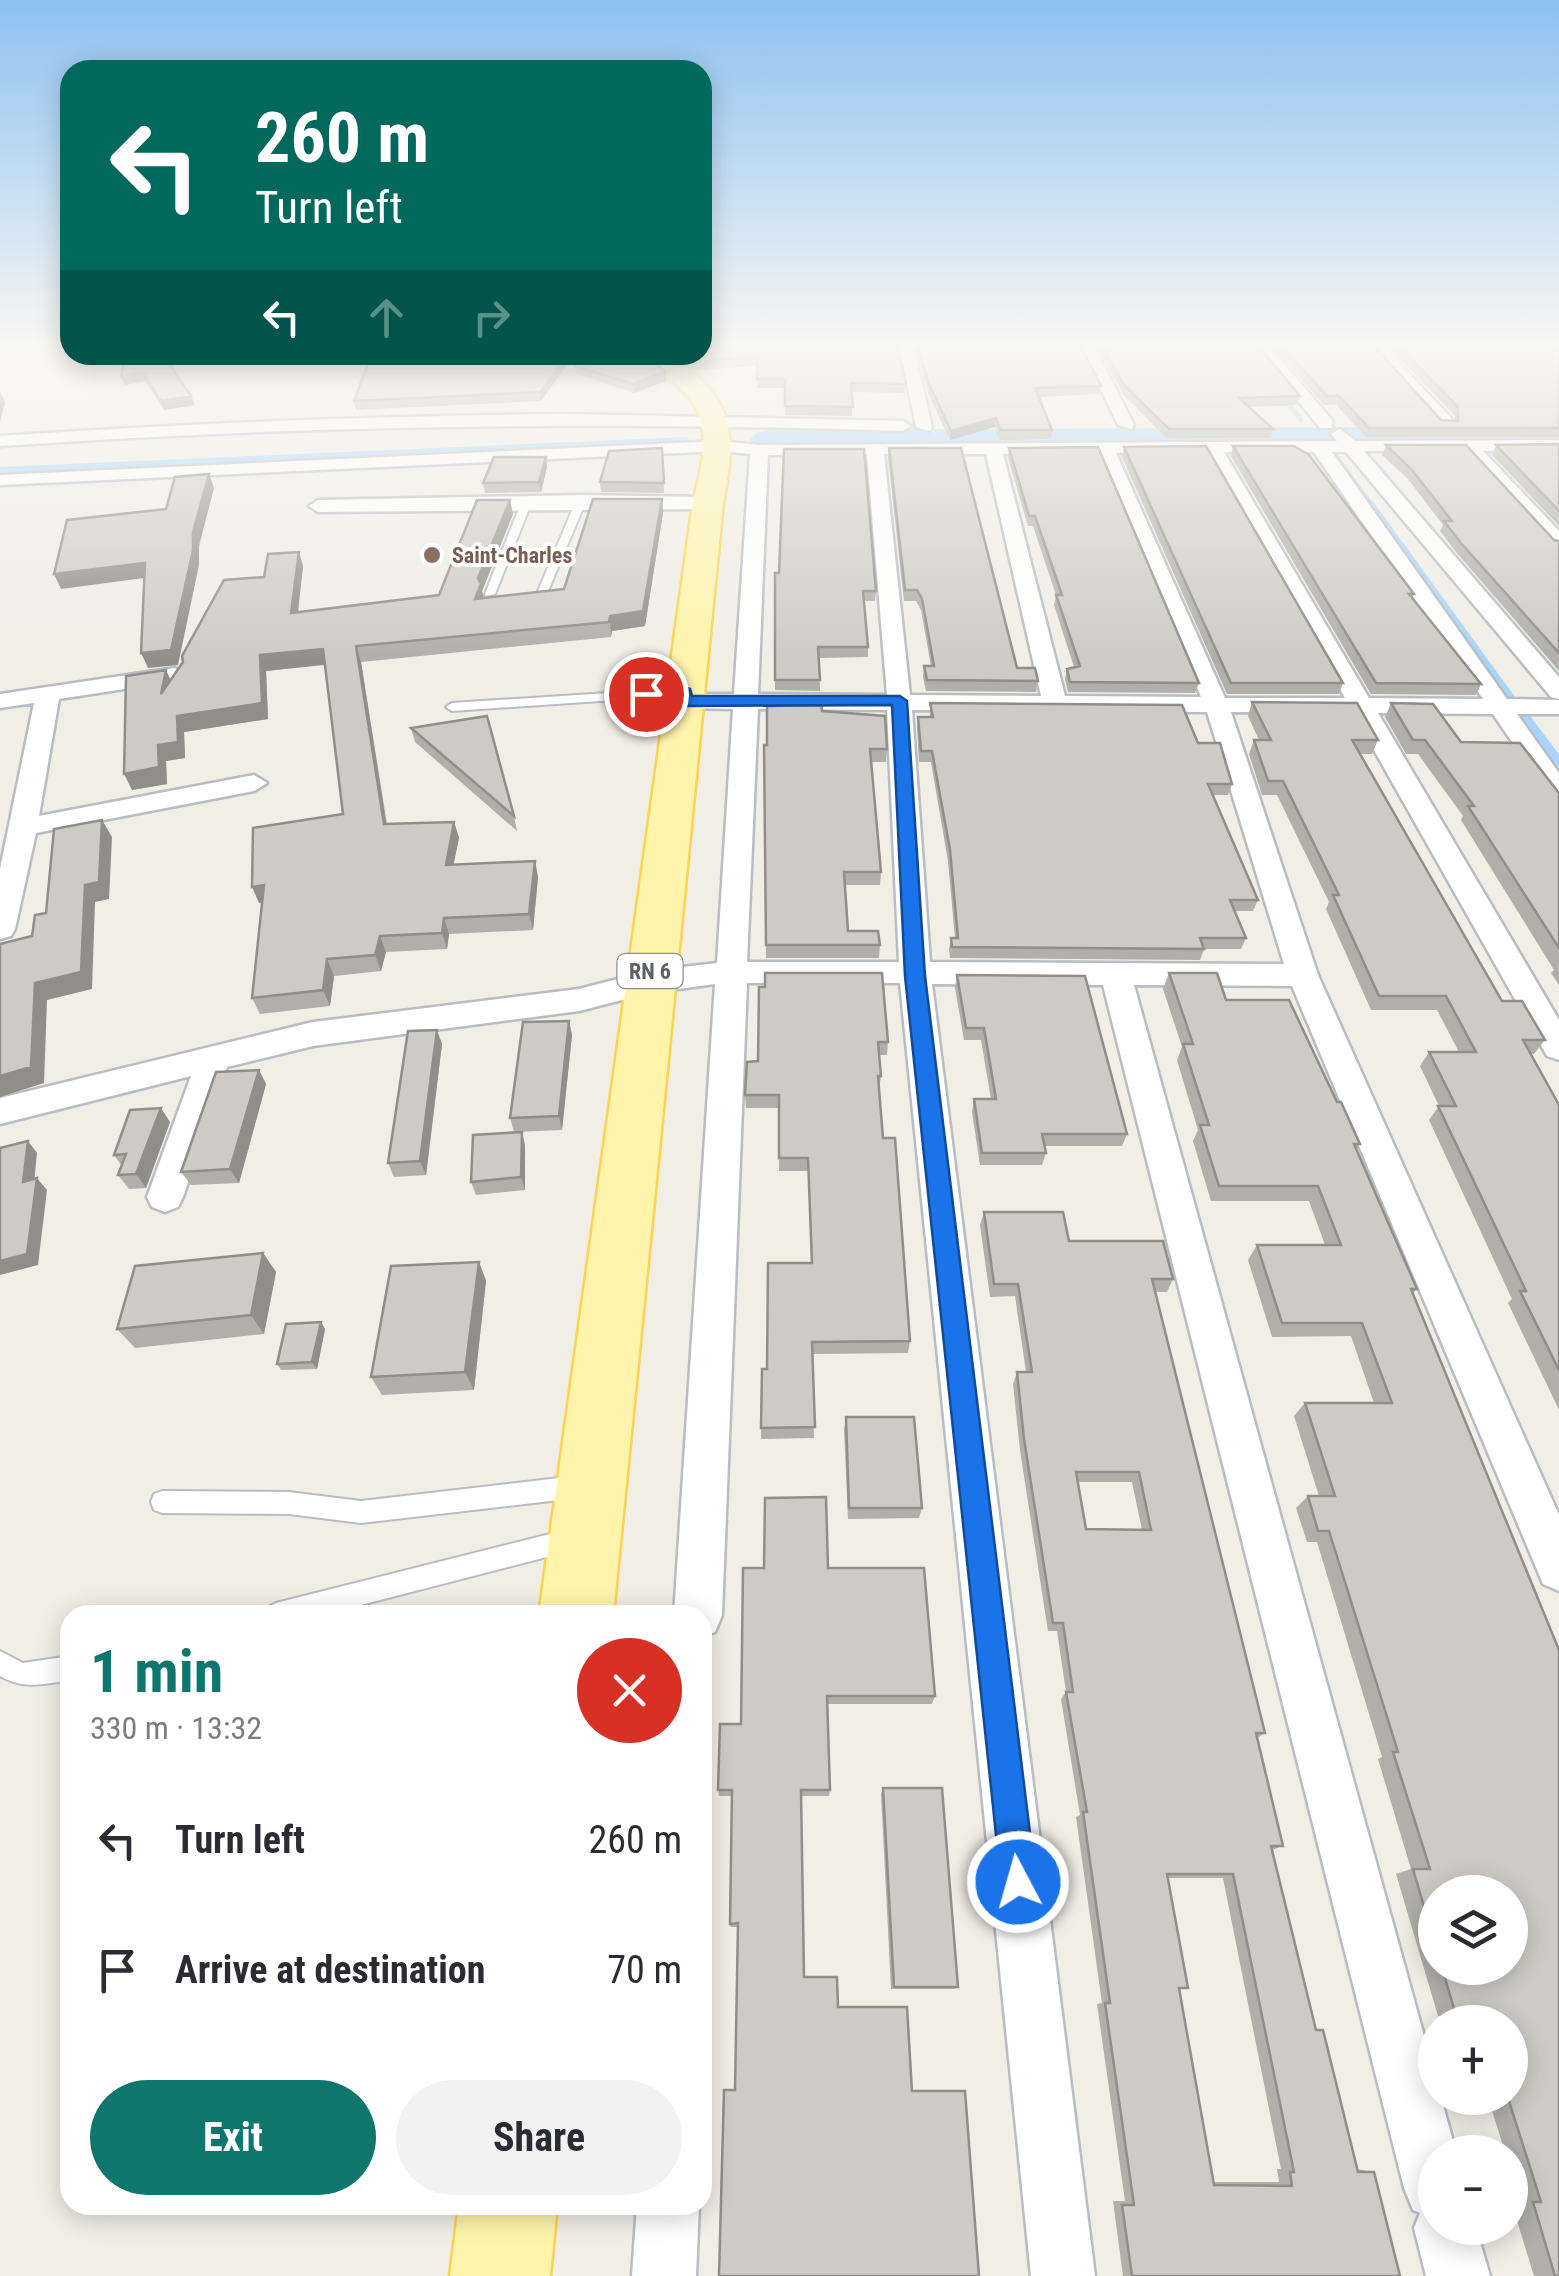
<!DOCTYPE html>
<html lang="en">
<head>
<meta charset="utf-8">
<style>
	body { margin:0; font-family:"Roboto Condensed",sans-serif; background:#f2f2f3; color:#2b2b33; height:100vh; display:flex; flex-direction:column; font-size:38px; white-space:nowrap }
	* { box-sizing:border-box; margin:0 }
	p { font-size:32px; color:#7c7c81 }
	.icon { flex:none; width:55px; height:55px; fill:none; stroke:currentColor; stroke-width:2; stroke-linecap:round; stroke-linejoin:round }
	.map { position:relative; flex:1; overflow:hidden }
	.side { position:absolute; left:60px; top:1605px; width:652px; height:610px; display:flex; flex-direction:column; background:#fff; border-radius:30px; box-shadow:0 5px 25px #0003 }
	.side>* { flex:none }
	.banner { position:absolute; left:60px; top:60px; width:652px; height:305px; border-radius:30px; box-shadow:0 5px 25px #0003; background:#00695c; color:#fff; overflow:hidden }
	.fabs { position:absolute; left:1418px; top:1875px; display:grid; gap:20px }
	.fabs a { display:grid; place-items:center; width:110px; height:110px; border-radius:50%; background:#fff; box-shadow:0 5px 25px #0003; font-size:50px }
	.pin { position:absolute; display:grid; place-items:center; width:85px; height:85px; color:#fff; margin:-42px; border:5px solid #fff; border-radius:50%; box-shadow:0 2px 10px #0007 }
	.me { position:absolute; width:110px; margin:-55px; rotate:354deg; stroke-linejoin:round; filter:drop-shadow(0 0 8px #0008) }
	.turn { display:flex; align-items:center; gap:35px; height:210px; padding:0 30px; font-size:45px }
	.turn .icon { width:130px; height:130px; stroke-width:2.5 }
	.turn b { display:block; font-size:70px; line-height:85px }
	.lanes { display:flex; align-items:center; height:95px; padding:0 30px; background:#0003; justify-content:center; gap:50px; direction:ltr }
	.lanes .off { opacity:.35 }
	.round { display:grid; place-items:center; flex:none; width:105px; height:105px; border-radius:52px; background:#f2f2f3 }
	.headline { display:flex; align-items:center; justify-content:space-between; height:170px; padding:0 30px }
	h1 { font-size:60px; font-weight:700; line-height:75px; color:#0f766e }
	.cta { display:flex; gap:20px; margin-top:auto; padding:20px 30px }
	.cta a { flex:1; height:115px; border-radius:60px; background:#0f766e; color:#fff; font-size:40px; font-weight:700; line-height:115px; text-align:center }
	.cta a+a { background:#f2f2f3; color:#2b2b33 }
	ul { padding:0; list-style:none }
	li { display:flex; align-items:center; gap:30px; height:130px; padding:0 30px }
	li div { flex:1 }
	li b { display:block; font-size:38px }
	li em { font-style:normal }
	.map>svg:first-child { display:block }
	.water { fill:#a6d5ff }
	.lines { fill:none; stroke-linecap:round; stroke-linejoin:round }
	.stream-far2 { stroke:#a6d5ff; stroke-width:5 }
	.stream-far1 { stroke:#a6d5ff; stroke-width:8 }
	.stream { stroke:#a6d5ff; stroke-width:9 }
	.river { fill:#a6d5ff; fill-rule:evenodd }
	.lane-casing { stroke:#b9bcc2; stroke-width:4 }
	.street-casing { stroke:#b9bcc2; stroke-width:5 }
	.primary-casing { stroke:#fdd351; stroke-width:5 }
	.lane { fill:#fff; fill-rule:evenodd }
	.street { fill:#fff; fill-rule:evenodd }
	.primary { fill:#fff4ab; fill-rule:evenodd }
	.wall { fill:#b0afa9; fill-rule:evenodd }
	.shaded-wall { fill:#908e89 }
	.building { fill:#cdcbc4; stroke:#908e89; stroke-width:2.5; fill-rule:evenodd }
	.route { fill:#1a73e8; stroke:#114b97; stroke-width:2.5 }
	.education-dot { fill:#8d6e63; stroke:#fff; stroke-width:4 }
	.labels { text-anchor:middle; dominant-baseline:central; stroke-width:8; stroke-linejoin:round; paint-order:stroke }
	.far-education-label { font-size:22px; font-weight:bold; fill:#785e54; stroke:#fff; text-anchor:start }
	.shield { fill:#fff; stroke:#8d9094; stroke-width:2.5 }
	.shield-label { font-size:22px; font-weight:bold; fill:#5c6166 }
</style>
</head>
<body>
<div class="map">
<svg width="1559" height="2276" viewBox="0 0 1559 2276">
	<rect width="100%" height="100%" fill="#f0eee5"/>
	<!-- water -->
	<path class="water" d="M688 437V444L0 474V467Z"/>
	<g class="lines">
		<!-- stream-far2 -->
		<path class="stream-far2" d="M1282 395 1301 420
			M1331 450 1372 506"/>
		<!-- stream-far1 -->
		<path class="stream-far1" d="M1370 504 1513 701"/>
		<!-- stream -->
		<path class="stream" d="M1526 718 1559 762"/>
		<!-- river -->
		<path class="river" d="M1559 426V446L766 450 755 447 750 440 755 433 766 430Z"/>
		<defs>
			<path id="lane" d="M527 498 532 501 495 594 486 596 485 594 522 501Z
				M581 498 586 501 543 603 534 605 533 603 576 501Z
				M685 688 691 692 689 695 452 711 446 707 452 703Z
				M576 1476 584 1479 587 1487 584 1495 576 1498 361 1523 289 1514 162 1513 154 1510 151 1502 154 1494 162 1491 289 1492 361 1501Z
				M570 1529 578 1532 581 1540 578 1548 570 1551 322 1615H264L268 1607 276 1603Z
				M0 1651 23 1663 70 1656V1680C44 1684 24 1690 0 1676Z"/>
			<path id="street" d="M899 344H913L932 427 930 431 916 427Z
				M1079 344H1093L1134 425 1132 429 1118 425Z
				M1252 344H1267L1332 420V428H1320Z
				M1366 344H1381L1452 419V427H1440Z
				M565 414 903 421 911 426 903 431C601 421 301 425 0 446V436C188 423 376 416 565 414Z
				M1340 429 1355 441 1559 440V450L1483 451 1559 531V549L1552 547 1464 451H1364L1559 677V699L1551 697 1346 452H1332L1507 699 1559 700V714H1517L1559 773V800L1550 798 1493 714 1378 713 1559 1020V1060L1547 1056 1353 713 1231 712 1318 975 1559 1515V1591L1543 1584 1292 986 1134 985 1435 2076V2098H1441L1456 2152H1435V2228H1476L1490 2276H1426L1414 2228 1420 2213 1413 2210 1404 2188 1103 985 932 984 1095 2276H1031L900 983H747L722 1615 715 1632 702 1637V1615H674L715 984 649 993 579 1011 313 1046 227 1067 183 1197 178 1207 165 1212 152 1207 147 1197 191 1076 0 1124V1098L313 1022 579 989 649 971 717 963 733 709 684 708 672 701 684 694H734L750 454 720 451 0 485V475L720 441 759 445 1337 441 1331 434ZM1206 452 1345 698H1225L1116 453ZM1224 452H1314L1483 699 1369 698ZM1099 453 1201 697 1065 696 1003 454ZM884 454H986L1041 696 910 695ZM768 455H867L887 695 758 694ZM758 709 887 710 899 962H747ZM912 710 1207 712 1284 964 930 962Z
				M581 495 708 497 717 503 708 509 318 512 309 506 318 500Z
				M175 668 187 675 183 680 59 699 39 816 254 775 267 783 254 791 36 833 15 929 11 936 0 939V869L34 703 0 708V694Z
				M637 2205H699L696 2276H632Z"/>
			<path id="primary" d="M643 355C669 355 679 361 699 378 739 414 732 455 723 503L613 1615H539L693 503C702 465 715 423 684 392 671 379 654 369 643 355Z
				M459 2205H557L550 2276H450Z"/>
		</defs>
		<!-- lane casing -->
		<use href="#lane" class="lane-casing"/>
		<!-- street casing -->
		<use href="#street" class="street-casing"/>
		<!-- primary casing -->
		<use href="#primary" class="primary-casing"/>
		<!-- lane -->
		<use href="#lane" class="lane"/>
		<!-- street -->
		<use href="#street" class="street"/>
		<!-- primary -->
		<use href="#primary" class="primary"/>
	</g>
	<!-- wall -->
	<path class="wall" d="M702 344 906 384 905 393 852 392V416L785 415V388H757L758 366 695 370 669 355H702Z
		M914 344H1080L1101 386 1099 394 1039 397 1052 430 1051 439 999 440 995 427 950 440 928 393Z
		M1095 344H1257L1300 396 1297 405 1249 407 1273 429 1271 438H1166L1123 394Z
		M1270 344H1372L1441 420 1455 421V416L1386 344H1559V437H1366L1336 405H1324Z
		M125 355 174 360 167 361 195 405 164 410 145 381 125 385Z
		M291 355H360L301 365Z
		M574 355 541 401 356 410 354 401Z
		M575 366 666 381 634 393 576 374Z
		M1386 445 1559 541V671L1456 552 1440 531 1443 525 1408 479 1382 455Z
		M1496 445H1559V526L1492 455Z
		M1233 446 1414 594 1412 598 1481 684 1476 695 1371 694 1231 456Z
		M1124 447 1343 683 1339 694H1227L1122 457Z
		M662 448 664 493 601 492 600 482Z
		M889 448 1017 668 1038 681 1036 692 926 691 923 677 924 666H931L921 610 916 601H904L888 458Z
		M1009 448 1199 683 1195 693 1068 692 1065 679 1067 669 1074 667 1054 605 1056 595 1033 526H1028L1008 458Z
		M546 457 547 467 541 492 485 493 483 483Z
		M663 513 645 626 612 631 611 637 361 662 387 824 454 822 459 838 453 865 535 861 538 877 533 930 449 934 447 949 386 952 381 971 334 976 330 1006 260 1014 252 998 263 903H259L343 814 325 665 266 671 268 719 184 732 185 758 166 761 167 784 132 790 171 680 264 577 303 566 298 612 439 595 513 514 482 591 484 598 564 589Z
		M775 573 876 591 875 601H864L868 647V657L819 658 820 691 775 690Z
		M1252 702 1378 740 1372 754H1360L1502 1001 1545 1040 1534 1054H1531L1559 1105V1410L1508 1303 1512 1299 1429 1120 1439 1106 1420 1066 1429 1052H1459L1437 1010H1371L1326 909 1329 902 1277 795H1262L1249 754 1254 740H1259L1248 716Z
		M930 703 1198 743 1232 784 1228 795H1213L1258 900 1253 911H1235L1246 938 1241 949H1204L1200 960 950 958 949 949 951 938H955L948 861 931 762H919L917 728 918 717H930Z
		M1391 703 1461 742 1559 793V985L1551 973 1554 970 1461 820 1463 816 1418 754H1406L1385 717Z
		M822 711 887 749 886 762H871L881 872 880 885H845L848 931 880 945 879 958H766L764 745H767Z
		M411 728 514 816 517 831 415 742Z
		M1169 973 1226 1000 1337 1102 1360 1144 1356 1150 1417 1289 1412 1294 1559 2276H1534L1510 2198H1519L1510 2170V2152H1505L1488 2098H1510V2022H1465L1463 2016H1438L1396 1874 1411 1869 1378 1759 1382 1757 1317 1542H1307L1296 1508 1308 1496H1319L1294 1416 1305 1403H1374L1351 1336 1272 1337 1248 1260 1257 1245H1325L1309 1201H1211L1193 1141 1198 1130 1177 1060 1182 1047 1163 989ZM1435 1892 1510 1968H1435Z
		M957 975 1127 1134 1122 1146H1044L1046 1153 1042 1165H980L972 1112 974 1099H991L981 1040H964L955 988Z
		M759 987 888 1042 887 1055H879L881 1076 879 1090 883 1138 910 1341 908 1353 812 1354 814 1438 761 1439 762 1369H767L811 1263 808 1171H779V1108H746L745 1095 758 1061Z
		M569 1021 572 1035 562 1130 514 1132 510 1118Z
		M442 1044 426 1175 394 1177 388 1163Z
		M259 1070 266 1084 239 1183 191 1185 181 1172Z
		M170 1122 146 1188 129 1189 118 1175 122 1166 114 1155Z
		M525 1145V1190L476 1195 471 1182Z
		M984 1212 1173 1279 1167 1292H1155L1265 1733 1257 1738 1283 1846 1272 1850 1316 2030 1357 2169 1374 2172 1400 2276H1123L1113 2201H1125L1097 2004 1102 2003 1076 1817 1080 1815 1061 1699 1066 1692 1057 1631H1048L1020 1450 1013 1384 1017 1372H1026L1015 1296 990 1297 980 1225ZM1078 1482H1132L1142 1530 1086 1529ZM1168 1878H1223L1281 2169H1277L1279 2182H1214L1179 1989 1188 1988Z
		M263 1253 276 1272 264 1334 135 1348 117 1329Z
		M479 1262 486 1281 474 1390 382 1395 371 1377Z
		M321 1322 325 1329 317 1369 281 1370 277 1364Z
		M846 1417 922 1508 919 1518 848 1519 844 1429Z
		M828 1568 935 1696 932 1704H828L830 1790 829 1796H801L804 1977 838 2007 912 2090 965 2091 724 2090 735 2089 738 1927H731L730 1924 732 1796H719L718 1790 741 1724Z
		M883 1788 958 1987 954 1989H891L881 1794Z"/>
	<!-- shaded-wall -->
	<path class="shaded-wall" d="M163 355H172L174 360 165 361Z
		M309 355H360L301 365 298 357Z
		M567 355H574L541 401 540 392Z
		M142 372 145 381 125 385 121 377Z
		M665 372 666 381 634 393 633 384Z
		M0 391 5 402 0 422Z
		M191 396 195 405 164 410 161 401Z
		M996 418 995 427 950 440 951 431Z
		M546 457 547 467 541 492 539 482Z
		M209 474 214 488 199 546V565L178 665 148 668 141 653Z
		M662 499 663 513 645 626 612 631 611 637 610 616Z
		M510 500 513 514 482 591 484 599H475L478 578Z
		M299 552 303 566 296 628 291 613Z
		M145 563 152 577 61 589 54 574Z
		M356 646 361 662 389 841 384 824Z
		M323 649 329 664 266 671 268 719 184 732 185 758 166 761 167 784 132 790 124 774 158 745 177 716 260 655Z
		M166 670 173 685 161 694Z
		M102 820 112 837 109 899 95 902 92 989 47 1000 44 1083 0 1097V1076L35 983 85 885Z
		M454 822 459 838 450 882 446 865Z
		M535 861 538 877 533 930 529 914Z
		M264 885 272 901 259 903 252 887Z
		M444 918 449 934 447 949 442 933Z
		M380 936 386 952 381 971 375 955Z
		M327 959 334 976 330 1006 323 990Z
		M569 1021 572 1035 562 1130 559 1116Z
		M437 1030 442 1044 426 1175 420 1161Z
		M259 1070 266 1084 239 1183 230 1169Z
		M161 1108 170 1122 146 1188 136 1174Z
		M522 1132 525 1145V1190L521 1177Z
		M28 1141 37 1153 33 1193 23 1182Z
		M37 1178 47 1190 38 1265 0 1275V1261Z
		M263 1253 276 1272 264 1334 251 1315Z
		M479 1262 486 1281 474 1390 465 1372Z
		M321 1322 325 1329 317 1369 312 1362Z"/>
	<!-- building -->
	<path class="building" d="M702 344H897L906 384 851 383 853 407 785 406V379H757L758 357 695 361 684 355H702Z
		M917 344H1080L1101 386 1035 388 1052 430H1000L996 418 951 431 929 384Z
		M1101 344H1257L1300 396 1239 398 1273 429H1169L1124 385Z
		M1280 344H1372L1441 420 1458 421V407L1397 344H1559V428H1369L1339 396H1327Z
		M125 355H163L191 396 161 401 142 372 121 377Z
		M371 355H567L540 392 354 401Z
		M575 355H646L665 372 633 384 575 366Z
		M1559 444V511L1496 445Z
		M1386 445H1466L1554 540 1559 541V653L1460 542 1444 521H1452L1412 470Z
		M1206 446 1343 683H1231L1124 447Z
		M1233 446H1294L1309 455 1414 594H1409L1481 684 1376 683Z
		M1098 447 1199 683 1070 682 1067 669 1080 666 1056 595H1062L1035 516H1029L1009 448Z
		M662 448 664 483 600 482 609 451Z
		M889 448H961L1017 668H1035L1038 681 927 680 924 666H934L922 599 917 590H905Z
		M784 449H864L876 591H863L868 647H818L820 680H775V573H779Z
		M494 457H546L539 482 483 483Z
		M209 474 193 532V550L171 650 141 653 145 563 54 574 67 520 166 509 175 477Z
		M593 499H662L643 611 610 616 609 622 356 646 384 824 454 822 446 865 535 861 529 914 444 918 442 933 380 936 375 955 327 959 323 990 252 998 264 885 252 887 253 828 343 814 323 649 260 655 262 703 177 716 178 742 158 745 159 767 124 774 126 676 166 670 161 694 183 662 182 656 224 580 264 577 268 554 299 552 291 613 439 595 477 500H510L478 578 481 584 475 599 564 589Z
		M775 700 821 701 822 711 885 716 887 749H870L881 872H844L848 931H878L880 945H766L764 745H767V706H775Z
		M1252 702 1357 703 1378 740H1352L1502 1001H1522L1545 1040H1523L1559 1105V1370L1520 1291H1526L1438 1106H1456L1429 1052H1476L1446 996H1379L1333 895H1339L1283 781H1268L1254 740H1271Z
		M930 703 1182 705 1198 743H1220L1232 784H1208L1258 900H1230L1246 938H1200L1204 949 952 947 951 938H958L950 850 932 751H921L918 717H933Z
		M1391 703 1433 704 1461 742 1520 743 1559 793V948L1468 806H1474L1425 740H1413Z
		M487 716 514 816 411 728Z
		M102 820 99 882 85 885 81 972 35 983 31 1067 0 1076V944L32 936 35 915 46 913 54 829Z
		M765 973H882L888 1042H878L881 1076H878L883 1138H895L910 1341 812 1342 815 1427 761 1428 762 1369H767L768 1263H812L808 1158H779V1095H745L747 1062 758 1061 759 987H765Z
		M1169 973H1217L1226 1000H1289L1337 1102H1341L1360 1144H1354L1417 1289H1411L1559 1650V2276H1555L1533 2202H1541L1508 2098H1510V2022H1485L1482 2015H1456L1442 1968H1510V1892H1435V1944L1413 1869H1430L1393 1752H1398L1329 1531H1318L1308 1496H1335L1305 1403H1392L1362 1323H1282L1257 1245H1341L1318 1186H1219L1200 1125H1209L1183 1044H1193Z
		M957 975 1085 976 1127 1134H1042L1046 1153H982L974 1099H996L984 1028H966Z
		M569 1021 559 1116 510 1118 523 1022Z
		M437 1030 420 1161 388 1163 408 1031Z
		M259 1070 230 1169 181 1172 216 1072Z
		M161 1108 136 1174 118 1175 126 1154 114 1155 130 1110Z
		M522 1132 521 1177 471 1182 473 1135Z
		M28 1141 23 1182 37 1178 27 1254 0 1261V1148Z
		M984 1212H1063L1069 1241H1163L1173 1279H1152L1265 1733H1256L1283 1846H1271L1316 2030H1323L1358 2172H1374L1400 2276H1132L1122 2205H1134L1105 2003H1110L1083 1812H1087L1066 1692H1073L1063 1623H1053L1024 1439 1017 1372H1032L1018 1284H994ZM1076 1472H1139L1151 1530 1086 1529ZM1167 1874H1233L1294 2172H1290L1292 2186 1214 2185 1179 1988H1188Z
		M263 1253 251 1315 117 1329 135 1266Z
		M479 1262 465 1372 371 1377 391 1266Z
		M321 1322 312 1362 277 1364 286 1324Z
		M846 1417H914L922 1508H849Z
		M826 1497 828 1568H924L935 1696H827L830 1790H801L804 1977H837L838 2007H907L912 2091H965L979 2276H719L724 2090H735L738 1923 730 1924 732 1790H718L720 1724H741L743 1568H764L765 1498Z
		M883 1788H942L958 1987H894Z"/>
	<!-- sky -->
	<linearGradient id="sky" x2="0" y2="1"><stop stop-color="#8dc1f1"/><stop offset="0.52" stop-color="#f8f7f3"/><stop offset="1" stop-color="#f8f7f3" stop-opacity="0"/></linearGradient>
	<rect width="1559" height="662" fill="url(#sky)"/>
	<!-- route -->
	<path class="route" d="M685 687 690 689 692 696H900L907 701 925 976 1036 1882 1031 1894 1018 1900 1006 1894 1001 1882 905 976 892 705 684 706 679 704 677 697 646 699 639 694 646 690Z"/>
	<!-- markers -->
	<circle class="education-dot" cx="432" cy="555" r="10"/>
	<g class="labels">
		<!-- far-education labels -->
		<g class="far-education-label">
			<text x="452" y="555">Saint-Charles</text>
		</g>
		<!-- shield labels -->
		<rect class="shield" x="617.5" y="954" width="65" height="34" rx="8"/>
		<g class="shield-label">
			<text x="650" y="971">RN 6</text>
		</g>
	</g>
</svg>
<div class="fabs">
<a><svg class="icon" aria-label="layers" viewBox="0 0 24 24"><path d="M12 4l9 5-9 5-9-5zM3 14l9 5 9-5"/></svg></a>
<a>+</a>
<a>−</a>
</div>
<div class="pin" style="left:646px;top:694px;background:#d93025"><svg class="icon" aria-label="arrive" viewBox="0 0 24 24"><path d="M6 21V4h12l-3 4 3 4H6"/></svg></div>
<svg class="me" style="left:1018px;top:1882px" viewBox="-20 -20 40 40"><circle r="17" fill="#1a73e8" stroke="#fff" stroke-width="3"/><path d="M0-11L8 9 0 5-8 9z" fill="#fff"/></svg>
<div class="banner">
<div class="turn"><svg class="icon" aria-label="left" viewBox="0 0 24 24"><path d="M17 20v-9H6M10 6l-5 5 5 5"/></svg><div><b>260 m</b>Turn left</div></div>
<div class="lanes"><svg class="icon" aria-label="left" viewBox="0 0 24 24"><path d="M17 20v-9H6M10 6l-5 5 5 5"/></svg><svg class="icon off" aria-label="ahead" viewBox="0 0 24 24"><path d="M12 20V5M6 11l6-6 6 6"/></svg><svg class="icon off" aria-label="right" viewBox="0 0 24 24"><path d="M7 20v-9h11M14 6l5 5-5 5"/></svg></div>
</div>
<section class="side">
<div class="headline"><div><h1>1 min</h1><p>330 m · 13:32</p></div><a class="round" style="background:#d93025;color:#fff"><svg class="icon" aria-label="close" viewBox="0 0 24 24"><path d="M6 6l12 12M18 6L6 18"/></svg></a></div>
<ul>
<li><svg class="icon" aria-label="left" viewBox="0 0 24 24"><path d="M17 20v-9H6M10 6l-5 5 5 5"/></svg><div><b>Turn left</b></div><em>260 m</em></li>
<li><svg class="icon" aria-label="arrive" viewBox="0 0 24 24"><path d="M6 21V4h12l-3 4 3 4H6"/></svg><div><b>Arrive at destination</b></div><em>70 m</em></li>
</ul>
<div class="cta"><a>Exit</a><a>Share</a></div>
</section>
</div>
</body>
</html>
